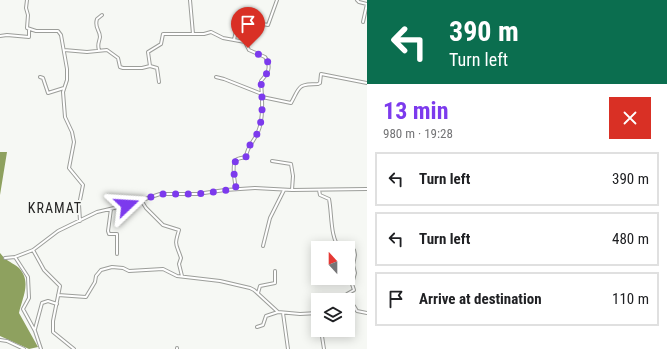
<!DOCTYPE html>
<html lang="en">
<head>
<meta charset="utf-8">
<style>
	body { margin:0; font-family:"Roboto Condensed",sans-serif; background:#f6f6f6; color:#202124; height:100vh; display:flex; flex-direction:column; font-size:15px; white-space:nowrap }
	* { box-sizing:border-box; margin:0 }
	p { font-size:13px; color:#757577 }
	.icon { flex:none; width:22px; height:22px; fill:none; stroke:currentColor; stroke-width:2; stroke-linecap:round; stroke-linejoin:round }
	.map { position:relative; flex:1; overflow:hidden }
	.details { display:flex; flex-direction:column; background:#fff; width:300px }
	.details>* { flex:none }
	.guide { background:#0b6e4f; color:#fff; overflow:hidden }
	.needle { width:26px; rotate:339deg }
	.fabs { position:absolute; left:311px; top:241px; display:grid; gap:8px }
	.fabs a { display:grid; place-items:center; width:44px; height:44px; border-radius:0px; background:#fff; box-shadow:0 2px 10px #0003; font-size:20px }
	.pin { position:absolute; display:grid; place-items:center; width:34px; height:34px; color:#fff; margin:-41px -17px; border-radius:50% 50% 50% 0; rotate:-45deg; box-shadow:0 0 4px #0007 }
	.pin .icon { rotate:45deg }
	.me { position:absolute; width:44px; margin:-22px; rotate:70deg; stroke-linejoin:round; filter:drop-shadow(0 0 3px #0008) }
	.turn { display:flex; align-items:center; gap:14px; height:84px; padding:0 16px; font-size:18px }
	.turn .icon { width:52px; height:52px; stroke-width:2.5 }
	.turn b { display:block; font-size:28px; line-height:34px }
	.round { display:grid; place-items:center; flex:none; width:42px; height:42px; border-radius:0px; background:#f6f6f6 }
	.overview { display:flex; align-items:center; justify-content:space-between; height:68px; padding:0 16px }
	h1 { font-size:24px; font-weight:700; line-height:30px; color:#7c3aed }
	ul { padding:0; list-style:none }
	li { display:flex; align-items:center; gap:12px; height:54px; margin:0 8px 6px; padding:0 8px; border:2px solid #e0e0e0; border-radius:0px }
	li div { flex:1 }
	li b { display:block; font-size:15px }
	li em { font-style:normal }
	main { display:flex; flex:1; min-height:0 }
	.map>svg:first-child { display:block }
	.water { fill:#8ea15f }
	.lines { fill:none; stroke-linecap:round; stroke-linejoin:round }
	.street-casing { stroke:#9c9e9a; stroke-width:4 }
	.street { stroke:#fff; stroke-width:2 }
	.route { stroke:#7c3aed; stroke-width:7; stroke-dasharray:0 12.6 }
	.labels { text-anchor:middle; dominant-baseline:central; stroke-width:4; stroke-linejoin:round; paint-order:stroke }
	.quarter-label { font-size:14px; letter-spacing:1px; fill:#262625; stroke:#f6f8f4 }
</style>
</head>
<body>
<main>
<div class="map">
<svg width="367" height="349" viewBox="0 0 367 349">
	<rect width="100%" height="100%" fill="#f6f8f4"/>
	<!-- water -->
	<path class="water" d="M0 152H7L0 195Z
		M0 253C7 262 12 262 19 268 32 282 22 298 19 313L38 347 29 349 0 336Z"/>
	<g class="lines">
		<defs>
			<path id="street" d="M27 0 26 8 28 15 27 28 36 31H58L61 35 67 69V80L63 92 65 117 72 132 74 142 69 168 83 185 79 205 80 221
				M190 0 193 34
				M357 0 359 2 367 4
				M363 22 367 4
				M0 36 7 35 29 37V30
				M234 40 239 17 244 16 257 23 268 25 277 0
				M64 50 87 52 107 50 118 58 120 67 123 68H142L150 66 148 52 161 44 163 34H204L211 32 223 38 245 42 249 50 265 57C272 67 268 73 261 81 262 96 264 118 258 132 254 142 247 146 246 157 243 158 238 158 236 160 231 164 235 183 236 189
				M99 50C97 44 99 43 100 37 100 30 94 28 97 19L102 15
				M150 66 157 68 159 82
				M40 77 43 78 48 93 64 88
				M216 77 224 79 262 94
				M262 97 291 103C300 87 297 84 318 84L320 83 321 74 367 83
				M272 161 291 164 293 176 292 190
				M319 190 320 195 329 199C332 213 330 239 340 248
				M141 200 146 208 163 225 179 230C174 246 176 243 181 258L179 264 182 276
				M111 209 108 231 109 234H117V254
				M263 246 270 218 284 190
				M33 250 44 270 60 286 53 321V332L74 349
				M15 257 28 277 29 298 23 309 35 331 41 349
				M5 258 15 257 33 250 58 231 97 212 127 205 160 194H197L225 190 255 188 292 190 367 189
				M258 293 260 286 275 283V271
				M347 294 354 290 352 284 355 273 353 265 355 255 354 250H348
				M58 295 86 297 95 282 96 276 101 270 112 267 123 268 129 271 163 269 177 276 220 281 250 288 254 290 278 312 300 314 318 313
				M348 306H354L357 311 367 313
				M283 313 288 349
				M257 327 263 325 266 316 278 312
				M35 329 42 303 48 301 57 304
				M321 330 324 349
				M0 340 7 341 24 349
				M177 348V349"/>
		</defs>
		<!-- street casing -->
		<use href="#street" class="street-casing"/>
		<!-- street -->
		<use href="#street" class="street"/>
	</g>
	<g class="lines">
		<!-- route -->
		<path class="route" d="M127 205 160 194H197L236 189C235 179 232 169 236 160L246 157C246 147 254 141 258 132 264 116 262 97 261 81 268 73 272 67 265 57L253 52 248 48"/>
	</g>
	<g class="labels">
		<!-- quarter labels -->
		<g class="quarter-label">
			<text x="55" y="208">KRAMAT</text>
		</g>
	</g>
</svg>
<div class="fabs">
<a><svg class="needle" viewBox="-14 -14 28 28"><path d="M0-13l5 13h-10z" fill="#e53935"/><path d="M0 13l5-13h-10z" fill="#757577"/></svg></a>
<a><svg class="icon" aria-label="layers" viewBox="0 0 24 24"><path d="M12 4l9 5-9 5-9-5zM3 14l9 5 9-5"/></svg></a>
</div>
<div class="pin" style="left:248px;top:48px;background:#d93025"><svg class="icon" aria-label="arrive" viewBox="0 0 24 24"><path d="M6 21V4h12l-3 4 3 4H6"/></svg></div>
<svg class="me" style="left:127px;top:205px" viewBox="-20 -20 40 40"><path d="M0-17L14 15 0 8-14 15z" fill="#7c3aed" stroke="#fff" stroke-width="4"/></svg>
</div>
<section class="details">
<div class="guide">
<div class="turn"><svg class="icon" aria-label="left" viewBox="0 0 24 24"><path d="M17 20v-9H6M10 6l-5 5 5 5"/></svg><div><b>390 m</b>Turn left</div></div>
</div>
<div class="overview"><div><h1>13 min</h1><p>980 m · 19:28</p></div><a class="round" style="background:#d93025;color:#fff"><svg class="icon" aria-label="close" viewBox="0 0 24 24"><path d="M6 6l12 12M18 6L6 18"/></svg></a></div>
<ul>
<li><svg class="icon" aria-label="left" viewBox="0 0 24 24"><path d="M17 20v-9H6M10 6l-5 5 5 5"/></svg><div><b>Turn left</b></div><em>390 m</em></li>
<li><svg class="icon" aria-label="left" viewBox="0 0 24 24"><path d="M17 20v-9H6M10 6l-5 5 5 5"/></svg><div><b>Turn left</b></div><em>480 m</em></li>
<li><svg class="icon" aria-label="arrive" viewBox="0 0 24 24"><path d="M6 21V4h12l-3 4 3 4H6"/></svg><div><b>Arrive at destination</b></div><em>110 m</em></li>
</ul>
</section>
</main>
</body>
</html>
